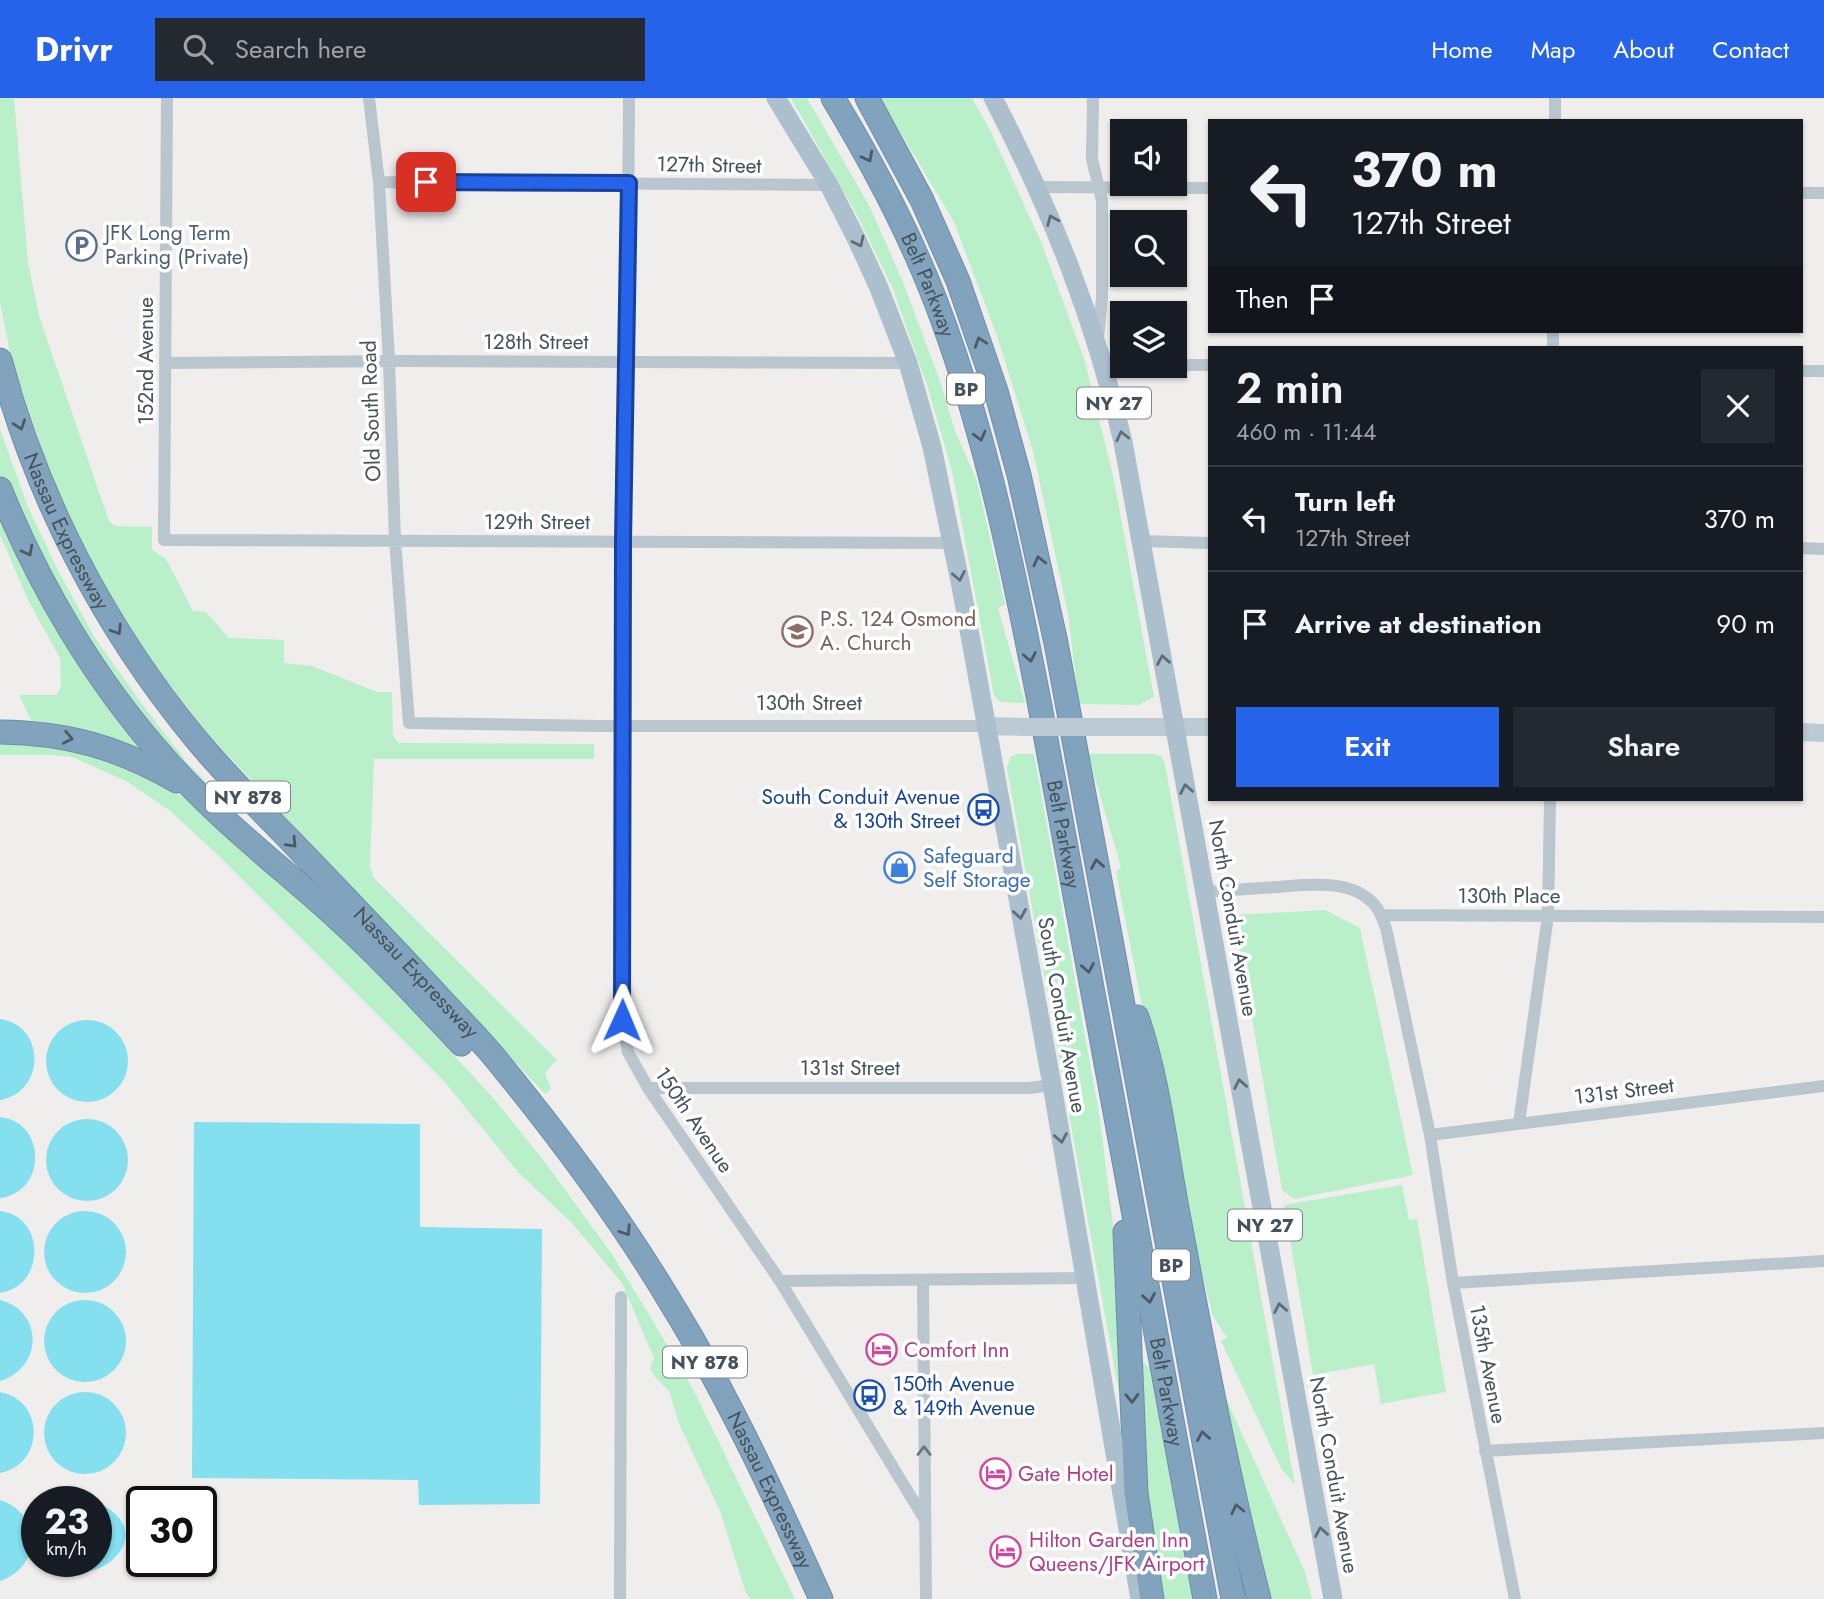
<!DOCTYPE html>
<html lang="en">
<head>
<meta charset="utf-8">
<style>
	body { margin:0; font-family:Jost,sans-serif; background:#242831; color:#f1f3f6; height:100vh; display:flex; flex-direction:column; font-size:26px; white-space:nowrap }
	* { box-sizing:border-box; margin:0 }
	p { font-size:23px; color:#9ea1a6 }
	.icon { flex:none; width:38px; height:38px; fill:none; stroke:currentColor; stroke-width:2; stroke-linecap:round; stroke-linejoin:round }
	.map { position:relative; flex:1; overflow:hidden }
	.sheet { position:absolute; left:1208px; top:248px; width:595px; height:455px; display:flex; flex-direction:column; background:#171b24; border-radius:0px; box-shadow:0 2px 5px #0004 }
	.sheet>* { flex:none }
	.banner { position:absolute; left:1208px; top:21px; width:595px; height:214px; border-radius:0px; box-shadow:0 2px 5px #0004; background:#171b24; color:#f1f3f6; overflow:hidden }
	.fabs { position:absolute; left:1110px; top:21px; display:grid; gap:14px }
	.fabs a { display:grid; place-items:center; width:77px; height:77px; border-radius:0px; background:#171b24; box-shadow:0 2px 5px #0004; font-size:35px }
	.speed { position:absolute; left:21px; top:1388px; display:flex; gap:14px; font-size:35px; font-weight:700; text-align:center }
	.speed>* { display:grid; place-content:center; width:91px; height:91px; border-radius:50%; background:#171b24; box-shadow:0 2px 5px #0004; line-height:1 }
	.speed small { font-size:18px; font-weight:400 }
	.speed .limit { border:4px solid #111; border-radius:10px; background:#fff; color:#111 }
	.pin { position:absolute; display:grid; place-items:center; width:60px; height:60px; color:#fff; margin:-30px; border-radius:14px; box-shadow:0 4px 10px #0006 }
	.me { position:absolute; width:77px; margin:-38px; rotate:1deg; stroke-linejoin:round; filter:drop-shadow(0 0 5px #0008) }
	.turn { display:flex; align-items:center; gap:24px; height:147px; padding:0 28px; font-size:32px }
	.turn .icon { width:91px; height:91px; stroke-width:2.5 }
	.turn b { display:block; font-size:49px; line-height:60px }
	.then { display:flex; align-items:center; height:66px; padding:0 28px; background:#0003; gap:14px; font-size:26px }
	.round { display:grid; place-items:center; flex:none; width:74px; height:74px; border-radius:0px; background:#242831 }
	.summary { display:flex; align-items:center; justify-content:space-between; height:119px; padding:0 28px }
	h1 { font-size:42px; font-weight:600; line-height:52px }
	.button { display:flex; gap:14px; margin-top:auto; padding:14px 28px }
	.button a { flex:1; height:80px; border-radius:0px; background:#2563eb; color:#fff; font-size:28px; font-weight:600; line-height:80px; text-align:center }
	.button a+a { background:#242831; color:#f1f3f6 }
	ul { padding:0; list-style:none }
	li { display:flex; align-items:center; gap:21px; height:105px; padding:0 28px; border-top:2px solid #363941 }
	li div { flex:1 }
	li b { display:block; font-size:26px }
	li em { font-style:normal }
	header { display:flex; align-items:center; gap:42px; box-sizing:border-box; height:98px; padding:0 35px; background:#2563eb; color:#fff }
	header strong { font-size:33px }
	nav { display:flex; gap:38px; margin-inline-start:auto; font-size:24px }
	.search { width:490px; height:63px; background:#242831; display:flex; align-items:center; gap:18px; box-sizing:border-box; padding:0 24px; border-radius:0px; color:#9ea1a6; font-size:26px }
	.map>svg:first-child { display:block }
	.green { fill:#b9f0ca }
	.water { fill:#84dfee }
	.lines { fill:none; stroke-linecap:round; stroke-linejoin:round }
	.highway-casing { stroke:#6e8eaa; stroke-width:25 }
	.street { stroke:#bac6cd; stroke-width:12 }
	.secondary { stroke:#bccad5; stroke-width:18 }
	.primary { stroke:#abbfcd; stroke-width:19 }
	.highway { stroke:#82a3be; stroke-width:23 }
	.secondary-bridge { stroke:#bccad5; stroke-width:18 }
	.oneway { stroke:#4b5a65 }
	.oneway2 { stroke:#5e6d78 }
	.oneway3 { stroke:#68757d }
	.route-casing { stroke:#184099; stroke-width:18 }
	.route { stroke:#2563eb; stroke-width:12 }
	.labels { text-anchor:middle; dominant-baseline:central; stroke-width:7; stroke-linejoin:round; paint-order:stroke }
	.shield { fill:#fff; stroke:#7d868c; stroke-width:2 }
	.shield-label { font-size:19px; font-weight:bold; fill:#45525b }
	.street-label { font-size:21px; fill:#45525b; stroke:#fff }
	.service-label { font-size:21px; fill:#4e5e75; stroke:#fff; text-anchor:start }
	.education-label { font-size:21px; fill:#785e54; stroke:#fff; text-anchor:start }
	.transit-label { font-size:21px; fill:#164399; stroke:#fff; text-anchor:end }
	.shop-label { font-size:21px; fill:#366cbe; stroke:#fff; text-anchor:start }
	.hotel-label { font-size:21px; fill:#b23c85; stroke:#fff; text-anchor:start }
</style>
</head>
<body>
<header>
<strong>Drivr</strong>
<div class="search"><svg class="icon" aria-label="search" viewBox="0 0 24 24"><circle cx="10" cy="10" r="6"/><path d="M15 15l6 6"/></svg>Search here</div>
<nav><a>Home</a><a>Map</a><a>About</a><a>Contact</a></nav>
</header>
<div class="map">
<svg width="1824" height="1501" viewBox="0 0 1824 1501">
	<rect width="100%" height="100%" fill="#f0eded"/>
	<!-- green -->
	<path class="green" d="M0 0H14L28 165 40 221 109 423 116 428 152 429V452L166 461 193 513 206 514 229 540 284 542V565L312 568 377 594H392L393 638 399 645 594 646V661H374L370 768 373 779 557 962 545 975 551 991 545 996 210 638 134 541 96 473 53 384 11 260 0 204Z
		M791 0H807L870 109 903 184 940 283 955 333 977 383 1005 506 998 510 1025 605 1000 604 994 597 952 373 927 287 893 191 858 119Z
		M880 0H972L990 32 1041 144 1084 260 1114 382 1154 599 1139 607 1079 606 1068 516 1033 353 997 238 954 124Z
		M0 331 28 409 60 476 95 540 142 606 186 663 252 733 129 614 15 416 0 379Z
		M0 416 52 523 93 589 155 667 37 628 31 623 19 597H56L61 589 60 560 28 502 0 437Z
		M0 644 46 647 85 655 125 667 169 690 199 710 339 837 421 922 494 1001 541 1059 612 1156 647 1213 693 1291 795 1501H751L746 1495 720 1413 680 1328 669 1293 655 1279 650 1270 654 1260 622 1185 572 1125 518 1074 443 982 221 760 169 712 126 683 72 659 49 657H0Z
		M1016 656H1034L1100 1021 1119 1176 1113 1180 1119 1197 1122 1312 1007 670 1010 659Z
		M1088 656H1154L1161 658 1165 666 1295 1387 1281 1370 1221 1243 1227 1240 1213 1218 1172 1062 1116 774 1121 769Z
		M1325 812 1360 830 1413 1077 1294 1101 1282 1092 1234 817Z
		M1402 1087 1409 1122 1417 1121 1446 1294 1381 1306 1374 1266 1313 1277 1284 1107Z
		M1195 1232 1305 1474 1312 1501H1245Z
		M1143 1264 1149 1269 1193 1501H1160L1145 1397 1138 1266Z"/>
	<!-- water -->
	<path class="water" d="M0 921C46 927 46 994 0 1002Z
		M46 963a41 41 0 1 1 82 0a41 41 0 1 1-82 0Z
		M0 1019C47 1024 47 1094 0 1100Z
		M46 1062a41 41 0 1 1 82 0a41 41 0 1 1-82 0Z
		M194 1024 420 1026V1129L542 1131 540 1406 419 1407 418 1382 192 1380Z
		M44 1154a41 41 0 1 1 82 0a41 41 0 1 1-82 0Z
		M0 1113C46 1118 46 1188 0 1195Z
		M44 1243a41 41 0 1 1 82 0a41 41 0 1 1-82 0Z
		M0 1202C44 1213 43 1270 0 1283Z
		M44 1335a41 41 0 1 1 82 0a41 41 0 1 1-82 0Z
		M0 1294C45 1302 45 1366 0 1375Z
		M0 1402C43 1416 42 1469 0 1483Z
		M96 1404C167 1434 93 1501 48 1463H96Z"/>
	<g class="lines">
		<defs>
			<g id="highway">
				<path id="s1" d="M833 0C876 71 915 145 943 223 988 346 1014 475 1039 603L1205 1501"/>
				<path d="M867 0 922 102 958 183 996 293 1019 377 1056 545 1233 1501"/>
				<path id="s2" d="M0 262C37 400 104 530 196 641 225 676 257 708 288 740 339 793 389 845 439 899 459 921 481 942 500 966 562 1042 621 1121 671 1205 729 1299 776 1401 821 1501"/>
				<path d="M0 391C39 488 96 584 166 662 214 717 272 762 326 810 374 853 417 899 461 946"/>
				<path d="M0 634C68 635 117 649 177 683"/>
				<path d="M1137 919C1159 984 1166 1054 1179 1121 1203 1249 1227 1376 1259 1501"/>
				<path d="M1125 1134 1136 1395 1152 1501"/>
			</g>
		</defs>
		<!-- highway casing -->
		<use href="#highway" class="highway-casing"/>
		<!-- street -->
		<path class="street" d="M167 0 164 442 953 445
			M369 0 379 84 389 263 395 442 409 625 599 628H986
			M629 0 627 263 623 443 622 922 628 954 648 990 780 1183 925 1422
			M1093 0 1092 61 1102 103V200L1098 240
			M1555 23V0
			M379 84 829 87
			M1038 89 1209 90
			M1801 95H1824
			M1553 250V233
			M165 265 405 263 908 265
			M1104 267 1122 266
			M1174 267H1209
			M1801 273H1824
			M1142 443 1209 445
			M1801 450 1824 451
			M1205 794C1229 792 1252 791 1276 789 1307 787 1355 779 1377 810 1381 816 1383 823 1386 830L1430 1037 1453 1185 1515 1501
			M1381 817 1824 819
			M648 990H1029L1052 987
			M1519 1025 1548 818 1550 702
			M1430 1037 1824 988
			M780 1183 1086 1180
			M923 1183 926 1501
			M1453 1185 1824 1163
			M1485 1353 1824 1335
			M620 1501 621 1199"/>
		<!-- secondary -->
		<path class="secondary" d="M986 628 1029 629
			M1103 629H1209
			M1801 634 1824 635"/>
		<!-- primary -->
		<path class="primary" d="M776 0 829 87 857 142 879 190 908 265 932 349 961 488 1052 987 1140 1501
			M993 0C1051 112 1095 221 1123 344L1333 1501"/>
		<!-- highway -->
		<use href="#highway" class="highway"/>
		<!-- secondary-bridge -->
		<path class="secondary-bridge" d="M1029 629H1103"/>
	</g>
	<!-- one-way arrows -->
	<defs><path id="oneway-chevron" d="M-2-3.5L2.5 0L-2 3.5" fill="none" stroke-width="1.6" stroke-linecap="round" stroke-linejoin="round" transform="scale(1.75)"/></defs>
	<g class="oneway">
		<use href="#oneway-chevron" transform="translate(868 59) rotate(62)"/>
		<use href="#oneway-chevron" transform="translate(980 244) rotate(-109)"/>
		<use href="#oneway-chevron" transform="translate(20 327) rotate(71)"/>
		<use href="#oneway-chevron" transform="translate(980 338) rotate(75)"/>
		<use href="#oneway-chevron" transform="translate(28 453) rotate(63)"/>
		<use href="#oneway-chevron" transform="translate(1039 463) rotate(-103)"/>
		<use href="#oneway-chevron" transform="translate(117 532) rotate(58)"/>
		<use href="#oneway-chevron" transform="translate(1030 559) rotate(79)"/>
		<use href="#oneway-chevron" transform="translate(68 640) rotate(11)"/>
		<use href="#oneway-chevron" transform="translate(292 745) rotate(46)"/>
		<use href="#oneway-chevron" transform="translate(1097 766) rotate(-100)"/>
		<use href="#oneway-chevron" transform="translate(1088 870) rotate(79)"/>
		<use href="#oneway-chevron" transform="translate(626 1133) rotate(56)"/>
		<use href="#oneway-chevron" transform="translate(1149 1200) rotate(80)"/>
		<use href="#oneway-chevron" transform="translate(1132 1300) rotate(88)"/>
		<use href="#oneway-chevron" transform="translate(1203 1338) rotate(-100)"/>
		<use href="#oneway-chevron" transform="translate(1237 1411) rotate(-103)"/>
	</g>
	<g class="oneway2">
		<use href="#oneway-chevron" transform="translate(1052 122) rotate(-113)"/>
		<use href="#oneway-chevron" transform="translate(859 144) rotate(65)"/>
		<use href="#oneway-chevron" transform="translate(1122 338) rotate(-103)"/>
		<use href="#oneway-chevron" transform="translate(959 478) rotate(79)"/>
		<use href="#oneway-chevron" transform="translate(1163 562) rotate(-100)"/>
		<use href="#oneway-chevron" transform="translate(1186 691) rotate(-101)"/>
		<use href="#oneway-chevron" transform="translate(1020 816) rotate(80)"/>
		<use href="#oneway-chevron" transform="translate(1240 986) rotate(-100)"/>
		<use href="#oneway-chevron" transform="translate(1061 1040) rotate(80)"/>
		<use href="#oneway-chevron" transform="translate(1280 1210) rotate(-100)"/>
		<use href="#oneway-chevron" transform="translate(1321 1434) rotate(-100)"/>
	</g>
	<use class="oneway3" href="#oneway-chevron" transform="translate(924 1353) rotate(-90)"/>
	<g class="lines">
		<defs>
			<path id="route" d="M426 84 629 85 623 443 622 922"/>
		</defs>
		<!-- route casing -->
		<use href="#route" class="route-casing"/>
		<!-- route -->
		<use href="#route" class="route"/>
	</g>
	<!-- icons -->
	<defs>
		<symbol id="parking-ring" viewBox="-11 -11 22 22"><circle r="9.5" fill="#fff" stroke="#5c6f8a" stroke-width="1.5"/><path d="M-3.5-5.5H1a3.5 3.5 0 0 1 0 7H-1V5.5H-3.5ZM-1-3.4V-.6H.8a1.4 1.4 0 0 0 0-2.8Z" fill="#5c6f8a"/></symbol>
		<symbol id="school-ring" viewBox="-11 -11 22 22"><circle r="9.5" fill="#fff" stroke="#8d6e63" stroke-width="1.5"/><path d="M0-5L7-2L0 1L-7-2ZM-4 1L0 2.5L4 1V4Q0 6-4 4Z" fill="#8d6e63"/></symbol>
		<symbol id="bus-ring" viewBox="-11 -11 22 22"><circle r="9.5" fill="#fff" stroke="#1a4fb4" stroke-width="1.5"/><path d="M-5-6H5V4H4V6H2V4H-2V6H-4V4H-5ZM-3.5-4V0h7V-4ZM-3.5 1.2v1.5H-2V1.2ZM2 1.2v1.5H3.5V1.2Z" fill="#1a4fb4"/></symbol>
		<symbol id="shop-ring" viewBox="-11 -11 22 22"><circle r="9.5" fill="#fff" stroke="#3f7fe0" stroke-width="1.5"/><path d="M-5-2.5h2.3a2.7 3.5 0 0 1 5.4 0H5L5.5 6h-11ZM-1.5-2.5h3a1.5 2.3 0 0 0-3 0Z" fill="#3f7fe0"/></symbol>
		<symbol id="hotel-ring" viewBox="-11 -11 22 22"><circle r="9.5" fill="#fff" stroke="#d1479c" stroke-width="1.5"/><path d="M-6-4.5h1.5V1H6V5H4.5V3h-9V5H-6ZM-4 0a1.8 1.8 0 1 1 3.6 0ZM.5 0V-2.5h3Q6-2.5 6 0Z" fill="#d1479c"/></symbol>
	</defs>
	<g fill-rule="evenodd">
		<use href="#parking-ring" x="64" y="130" width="35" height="35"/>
		<use href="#school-ring" x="780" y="516" width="35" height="35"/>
		<use href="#bus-ring" x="966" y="694" width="35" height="35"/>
		<use href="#shop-ring" x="882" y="752" width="35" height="35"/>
		<use href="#hotel-ring" x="864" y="1234" width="35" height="35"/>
		<use href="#bus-ring" x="852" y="1280" width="35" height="35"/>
		<use href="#hotel-ring" x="978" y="1358" width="35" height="35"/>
		<use href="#hotel-ring" x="988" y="1436" width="35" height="35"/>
	</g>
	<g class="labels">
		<!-- shield labels -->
		<g class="shield">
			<rect x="947" y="275.5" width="38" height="31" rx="5"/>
			<rect x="1077" y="289.5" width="74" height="31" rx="5"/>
			<rect x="206" y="683.5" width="84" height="31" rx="5"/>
			<rect x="1228" y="1111.5" width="74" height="31" rx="5"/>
			<rect x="1152" y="1151.5" width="38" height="31" rx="5"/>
			<rect x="663" y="1248.5" width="84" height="31" rx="5"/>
		</g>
		<g class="shield-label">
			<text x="966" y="291">BP</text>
			<text x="1114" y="305">NY 27</text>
			<text x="248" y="699">NY 878</text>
			<text x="1265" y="1127">NY 27</text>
			<text x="1171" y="1167">BP</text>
			<text x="705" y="1264">NY 878</text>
		</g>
		<!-- street labels -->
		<g class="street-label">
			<text transform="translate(709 67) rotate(1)">127th Street</text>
			<text stroke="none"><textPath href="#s1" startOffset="210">Belt Parkway</textPath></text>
			<text x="536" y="244">128th Street</text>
			<text transform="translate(146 263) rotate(-90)">152nd Avenue</text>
			<text transform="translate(371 313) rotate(-92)">Old South Road</text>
			<text x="537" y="424">129th Street</text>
			<text stroke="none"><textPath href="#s2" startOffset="184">Nassau Expressway</textPath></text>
			<text x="809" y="605">130th Street</text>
			<text stroke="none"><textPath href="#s1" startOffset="777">Belt Parkway</textPath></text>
			<text x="1509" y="798">130th Place</text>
			<text transform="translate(1233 820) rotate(80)">North Conduit Avenue</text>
			<text stroke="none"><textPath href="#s2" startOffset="751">Nassau Expressway</textPath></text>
			<text transform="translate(1062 917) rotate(80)">South Conduit Avenue</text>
			<text x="850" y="970">131st Street</text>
			<text transform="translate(1624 993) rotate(-7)">131st Street</text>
			<text transform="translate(694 1022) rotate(56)">150th Avenue</text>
			<text transform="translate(1488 1266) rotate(79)">135th Avenue</text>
			<text stroke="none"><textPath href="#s1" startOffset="1344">Belt Parkway</textPath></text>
			<text transform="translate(1334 1377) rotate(80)">North Conduit Avenue</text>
			<text stroke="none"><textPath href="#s2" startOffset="1381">Nassau Expressway</textPath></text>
		</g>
		<!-- service labels -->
		<g class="service-label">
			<text x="105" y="135">JFK Long Term<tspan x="105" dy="24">Parking (Private)</tspan></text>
		</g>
		<!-- education labels -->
		<g class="education-label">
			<text x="820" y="521">P.S. 124 Osmond<tspan x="820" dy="24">A. Church</tspan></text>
		</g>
		<!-- transit labels -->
		<g class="transit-label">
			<text x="960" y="699">South Conduit Avenue<tspan x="960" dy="24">&amp; 130th Street</tspan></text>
			<text x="893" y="1286" text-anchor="start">150th Avenue<tspan x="893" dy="24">&amp; 149th Avenue</tspan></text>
		</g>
		<!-- shop labels -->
		<g class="shop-label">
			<text x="923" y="758">Safeguard<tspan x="923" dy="24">Self Storage</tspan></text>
		</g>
		<!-- hotel labels -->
		<g class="hotel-label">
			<text x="904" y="1252">Comfort Inn</text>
			<text x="1018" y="1376">Gate Hotel</text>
			<text x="1029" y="1442">Hilton Garden Inn<tspan x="1029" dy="24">Queens/JFK Airport</tspan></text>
		</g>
	</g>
</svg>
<div class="fabs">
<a><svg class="icon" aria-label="sound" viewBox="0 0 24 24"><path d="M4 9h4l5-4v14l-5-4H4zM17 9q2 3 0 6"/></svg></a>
<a><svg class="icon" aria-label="search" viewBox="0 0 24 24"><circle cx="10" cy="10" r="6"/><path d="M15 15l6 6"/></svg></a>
<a><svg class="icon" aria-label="layers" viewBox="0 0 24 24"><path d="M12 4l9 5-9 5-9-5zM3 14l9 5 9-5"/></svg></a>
</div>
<div class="speed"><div>23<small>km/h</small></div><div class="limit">30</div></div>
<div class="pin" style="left:426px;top:84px;background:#d93025"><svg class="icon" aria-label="arrive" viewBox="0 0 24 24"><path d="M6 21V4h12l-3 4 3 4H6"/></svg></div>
<svg class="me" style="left:622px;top:922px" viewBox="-20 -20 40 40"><path d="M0-17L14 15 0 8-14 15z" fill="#2563eb" stroke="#fff" stroke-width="4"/></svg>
<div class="banner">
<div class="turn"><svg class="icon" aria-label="left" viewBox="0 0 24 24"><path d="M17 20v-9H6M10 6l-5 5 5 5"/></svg><div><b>370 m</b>127th Street</div></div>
<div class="then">Then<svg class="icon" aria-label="arrive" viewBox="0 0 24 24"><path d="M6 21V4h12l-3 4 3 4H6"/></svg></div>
</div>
<section class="sheet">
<div class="summary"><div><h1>2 min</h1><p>460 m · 11:44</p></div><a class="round"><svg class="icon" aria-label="close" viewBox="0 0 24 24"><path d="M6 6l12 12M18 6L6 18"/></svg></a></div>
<ul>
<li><svg class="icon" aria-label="left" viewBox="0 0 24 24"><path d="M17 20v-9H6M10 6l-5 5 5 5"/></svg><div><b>Turn left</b><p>127th Street</p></div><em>370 m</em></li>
<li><svg class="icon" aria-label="arrive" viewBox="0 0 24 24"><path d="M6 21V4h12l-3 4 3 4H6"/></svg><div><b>Arrive at destination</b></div><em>90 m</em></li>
</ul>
<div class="button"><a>Exit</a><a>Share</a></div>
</section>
</div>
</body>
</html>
